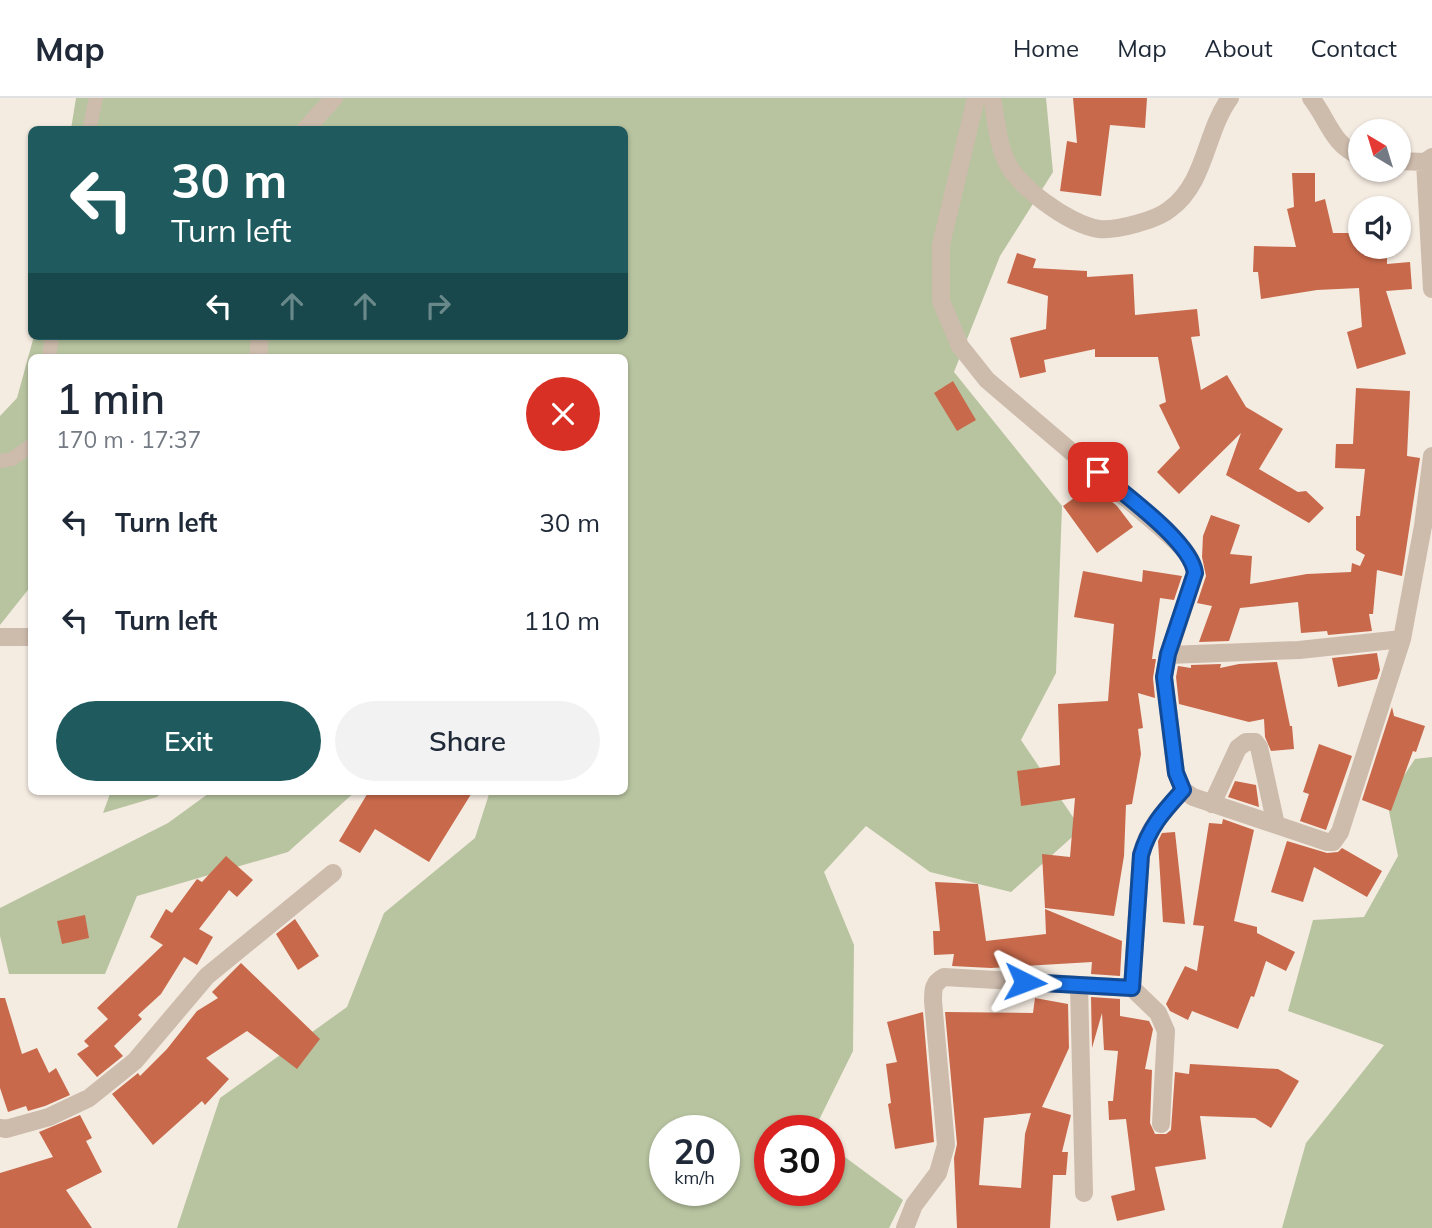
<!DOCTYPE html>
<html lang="en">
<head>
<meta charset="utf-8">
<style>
	body { margin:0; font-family:Mulish,sans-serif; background:#f2f2f3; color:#1f2937; height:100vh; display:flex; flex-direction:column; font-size:26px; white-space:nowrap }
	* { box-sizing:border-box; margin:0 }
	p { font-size:23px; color:#747a83 }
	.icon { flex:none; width:38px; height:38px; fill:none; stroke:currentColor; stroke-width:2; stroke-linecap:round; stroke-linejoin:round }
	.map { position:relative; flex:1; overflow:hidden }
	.details { position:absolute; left:28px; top:256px; width:600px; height:441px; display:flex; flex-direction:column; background:#fff; border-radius:10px; box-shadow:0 2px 5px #0004 }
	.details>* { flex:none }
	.hud { position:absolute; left:28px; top:28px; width:600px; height:214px; border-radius:10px; box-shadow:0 2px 5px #0004; background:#1f5a5e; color:#fff; overflow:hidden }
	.needle { width:46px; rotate:322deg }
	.tools { position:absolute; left:1348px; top:21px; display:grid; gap:14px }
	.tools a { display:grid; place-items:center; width:63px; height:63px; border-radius:50%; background:#fff; box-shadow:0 2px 5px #0004; font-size:35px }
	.speed { position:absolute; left:649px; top:1017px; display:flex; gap:14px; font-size:35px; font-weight:700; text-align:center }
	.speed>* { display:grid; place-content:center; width:91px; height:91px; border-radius:50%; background:#fff; box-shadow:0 2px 5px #0004; line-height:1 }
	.speed small { font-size:18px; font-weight:400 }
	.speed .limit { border:10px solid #d22; background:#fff; color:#111 }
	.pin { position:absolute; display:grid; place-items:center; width:60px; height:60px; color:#fff; margin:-30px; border-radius:14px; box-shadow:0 4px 10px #0006 }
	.me { position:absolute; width:77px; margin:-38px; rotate:93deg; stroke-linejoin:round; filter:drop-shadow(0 0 5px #0008) }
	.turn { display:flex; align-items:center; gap:24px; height:147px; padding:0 28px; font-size:32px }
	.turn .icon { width:91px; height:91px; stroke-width:2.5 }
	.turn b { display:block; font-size:49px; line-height:60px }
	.lanes { display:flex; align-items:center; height:66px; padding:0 28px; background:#0003; justify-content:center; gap:35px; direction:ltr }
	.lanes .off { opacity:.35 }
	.round { display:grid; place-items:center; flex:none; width:74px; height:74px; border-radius:37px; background:#f2f2f3 }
	.headline { display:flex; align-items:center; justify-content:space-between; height:119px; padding:0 28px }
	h1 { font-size:42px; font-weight:600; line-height:52px }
	.primary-button { display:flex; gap:14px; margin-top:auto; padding:14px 28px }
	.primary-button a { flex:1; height:80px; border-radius:42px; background:#1f5a5e; color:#fff; font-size:28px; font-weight:600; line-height:80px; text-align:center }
	.primary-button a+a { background:#f2f2f3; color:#1f2937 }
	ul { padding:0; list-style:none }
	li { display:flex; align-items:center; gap:21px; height:98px; padding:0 28px }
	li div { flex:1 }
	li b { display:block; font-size:26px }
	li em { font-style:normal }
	header { display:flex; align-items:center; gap:42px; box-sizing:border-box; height:98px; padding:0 35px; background:#fff; border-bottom:2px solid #e0e1e3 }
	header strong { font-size:33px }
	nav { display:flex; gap:38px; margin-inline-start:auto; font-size:24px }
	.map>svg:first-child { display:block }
	.green { fill:#b8c4a0; fill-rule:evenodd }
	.building { fill:#c8694b; fill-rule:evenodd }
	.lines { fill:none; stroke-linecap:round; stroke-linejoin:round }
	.lane { stroke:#cdbbac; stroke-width:14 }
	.street { stroke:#cdbbac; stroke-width:18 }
	.route-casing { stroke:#114b97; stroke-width:18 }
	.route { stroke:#1a73e8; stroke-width:12 }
</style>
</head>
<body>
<header>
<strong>Map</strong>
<nav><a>Home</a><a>Map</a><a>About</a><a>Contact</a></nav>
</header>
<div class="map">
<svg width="1432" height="1130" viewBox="0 0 1432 1130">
	<rect width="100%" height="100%" fill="#f4ebe1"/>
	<!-- green -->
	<path class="green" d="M76 0H1046L1053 74 1000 158 954 274 1062 408 1056 575 1021 642 1081 731 1011 794 930 774 866 728 824 774 854 847 853 953 814 1032H770V1092H830V1048L903 1102 889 1130H177L220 1000 347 909 384 815 475 740 490 693H625V259H32L31 488 0 527V318L17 300 34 238H625V32L71 31ZM665 1032H724V1092H665Z
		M1432 659V1130H1282L1306 1045 1384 947 1288 913 1313 822 1364 819 1398 758 1387 703 1415 661Z
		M111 693H163L157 699 103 715Z
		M212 693H356L288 754 137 798 105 876H9L0 838V810L168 725Z"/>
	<!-- building -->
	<path class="building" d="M1073 0H1147L1145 30 1110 27 1101 98 1060 93 1067 43 1077 45Z
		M1292 75H1315V104L1325 101 1333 135H1360V149H1387V166L1410 164 1412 191 1386 193 1406 256 1357 271 1347 234 1362 229 1359 190 1317 192 1261 201 1258 174H1253L1254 148 1296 149 1287 111 1294 109Z
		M1017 155 1036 161 1033 170 1087 173V179L1133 176 1135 217 1197 211 1200 238 1191 239 1201 292 1227 277 1246 309 1283 331 1259 371 1298 394 1306 393 1324 410 1309 425 1226 377 1241 335 1179 396 1157 374 1180 350 1159 307 1166 304 1158 259H1095V251L1044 262 1046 274 1020 280 1010 240 1046 231 1048 198 1007 185Z
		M953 283 976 322 957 333 934 295Z
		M1356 290 1410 293 1407 358 1420 360 1402 478 1377 472 1373 516H1369L1372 533 1328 537 1327 533 1301 535 1298 504 1240 510 1229 543 1199 544 1212 508 1197 505 1206 478 1202 459 1203 438 1211 417 1240 427 1230 456 1252 458 1250 486 1307 476 1351 474 1352 465 1360 468 1365 457 1356 452V418H1360L1365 371 1335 370 1336 346H1353Z
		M1092 387 1117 408 1133 429 1097 455 1063 408Z
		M1143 472 1182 478 1174 502 1160 500 1152 561H1156L1153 580 1155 600 1138 595 1143 630 1138 631 1141 656 1132 706 1126 707 1124 758 1114 818 1045 810 1042 756 1070 759 1075 700 1021 708 1017 673 1060 667 1058 606 1108 603 1114 526 1074 519 1083 473 1142 484Z
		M1377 555 1380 572 1377 581 1338 589 1332 560Z
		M1277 564 1290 628H1292L1294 651 1271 653 1265 639 1264 621 1249 624 1179 606 1176 579 1178 568 1191 570V567L1221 566 1220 570 1239 566Z
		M1392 609 1394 618 1425 628 1416 654 1413 653 1391 713 1362 702Z
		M1319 646 1352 658 1326 732 1300 723 1309 696 1303 694Z
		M1235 683 1256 687 1259 709 1228 699Z
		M369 693H473L429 764 375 731 360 755 339 743Z
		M1223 721 1254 732 1234 823 1257 829V835L1295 854 1286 873 1266 863 1254 899 1251 898 1238 931 1192 913 1188 922 1170 913 1166 906 1185 868 1197 873 1204 828 1193 827 1209 725 1222 726Z
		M1175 734 1185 826 1163 824 1158 743 1162 735Z
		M1287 743 1327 755 1338 754 1342 750 1382 773 1367 799 1314 769 1303 804 1271 794Z
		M226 758 253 782 237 799 229 792 199 831 213 839 197 867 184 859 161 896 138 917 142 921 114 948 123 958 97 979 77 956 89 948 84 943 108 921 97 910 163 847 150 839 166 811 172 815 197 781 202 784Z
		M935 784 978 786 986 843 1046 836 1045 811 1122 843 1120 878 1091 876 1092 864 991 870 952 868 954 856 934 857 933 833H940Z
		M85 817 89 840 62 846 57 823Z
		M295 821 319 858 298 872 276 836Z
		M241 865 320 941 297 971 247 933 206 960 229 981 205 1007 202 1003 153 1047 112 996 138 975 140 978 167 951 197 913 218 900 212 894Z
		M1091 899 1120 901V918L1149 923 1153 931 1145 971 1152 972 1150 1025 1155 1036H1166L1171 1032 1175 974 1189 976 1190 966 1278 971 1299 983 1271 1030 1255 1020 1200 1018 1206 1061 1155 1069 1165 1112 1117 1123 1111 1098 1135 1092 1126 1021 1109 1022 1108 1003H1113L1118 953 1104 952 1102 915 1092 950Z
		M0 900H5L22 956 37 950 49 975 56 970 70 997 45 1008 28 1013 26 1008 8 1014 0 990Z
		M1035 900 1068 906 1069 950 1042 1009 1071 1017 1062 1054H1068L1066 1077H1053L1050 1130H957L954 1060 957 1046 945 914 1033 915ZM1031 1015 1025 1036 1021 1090 979 1087 984 1020Z
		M923 914 934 1044 895 1051 888 1006 891 1005 886 966 897 964 887 924Z
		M80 1017 92 1040 86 1043 102 1074 66 1092 92 1130H0V1075L53 1059 39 1034Z"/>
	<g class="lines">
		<!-- lane -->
		<path class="lane" d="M89 32 96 0
			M49 259 52 238
			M0 363 12 361 32 347"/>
		<!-- street -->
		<path class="street" d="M976 0 941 147V203L960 248 987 282 1161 430C1175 443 1192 455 1195 475L1168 557 1164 579 1176 675 1183 692 1193 699 1327 744H1333L1340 734 1402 541 1423 428 1432 358
			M992 0C996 19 997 40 1004 58 1014 87 1068 126 1099 131 1116 133 1157 122 1170 111 1206 85 1205 34 1230 0
			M1311 0C1328 21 1332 47 1360 58
			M305 32 334 0
			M1398 63 1425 64 1432 59
			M1425 64 1432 191
			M258 259 260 238
			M0 539H32
			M1168 557 1299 552 1402 541
			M1212 706 1238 650 1246 644H1255L1259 649 1276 727
			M1079 887 1084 1095
			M1161 1026 1166 933 1158 915 1132 890 1141 757C1148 729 1164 713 1183 692
			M0 1030 6 1031 49 1019 89 1000 135 963 207 878 333 775
			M905 1130 914 1107 938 1075 946 1047 933 903C933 891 933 885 944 879L1132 890"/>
	</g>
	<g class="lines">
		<defs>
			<path id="route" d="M1025 884 1132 890 1141 757C1149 729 1164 713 1183 692L1176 675 1164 579 1168 556 1195 475C1191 443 1122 395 1098 374"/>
		</defs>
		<!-- route casing -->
		<use href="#route" class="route-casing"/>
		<!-- route -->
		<use href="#route" class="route"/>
	</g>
</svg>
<div class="tools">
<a><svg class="needle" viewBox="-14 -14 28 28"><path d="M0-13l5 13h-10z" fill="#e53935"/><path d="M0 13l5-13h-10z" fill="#747a83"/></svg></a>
<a><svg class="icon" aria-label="sound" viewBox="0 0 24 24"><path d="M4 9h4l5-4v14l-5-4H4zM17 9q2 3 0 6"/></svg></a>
</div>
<div class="speed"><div>20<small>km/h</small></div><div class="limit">30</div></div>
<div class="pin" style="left:1098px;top:374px;background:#d93025"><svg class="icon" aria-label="arrive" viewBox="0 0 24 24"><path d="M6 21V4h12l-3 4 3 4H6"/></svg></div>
<svg class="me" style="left:1025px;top:884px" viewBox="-20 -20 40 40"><path d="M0-17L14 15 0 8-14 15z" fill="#1a73e8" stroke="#fff" stroke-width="4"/></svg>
<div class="hud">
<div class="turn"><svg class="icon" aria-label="left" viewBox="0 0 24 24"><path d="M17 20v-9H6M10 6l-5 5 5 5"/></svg><div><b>30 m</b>Turn left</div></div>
<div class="lanes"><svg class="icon" aria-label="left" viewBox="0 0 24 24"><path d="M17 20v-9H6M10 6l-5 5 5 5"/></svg><svg class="icon off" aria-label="ahead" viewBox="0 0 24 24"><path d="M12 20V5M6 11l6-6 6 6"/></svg><svg class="icon off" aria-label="ahead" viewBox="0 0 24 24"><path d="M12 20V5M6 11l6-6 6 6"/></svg><svg class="icon off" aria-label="right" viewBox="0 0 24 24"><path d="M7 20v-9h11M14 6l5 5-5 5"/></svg></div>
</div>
<section class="details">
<div class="headline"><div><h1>1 min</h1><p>170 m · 17:37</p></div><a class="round" style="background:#d93025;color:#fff"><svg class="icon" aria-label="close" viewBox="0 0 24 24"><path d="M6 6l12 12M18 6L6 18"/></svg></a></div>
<ul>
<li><svg class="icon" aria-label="left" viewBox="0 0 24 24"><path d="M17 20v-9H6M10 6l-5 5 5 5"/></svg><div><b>Turn left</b></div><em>30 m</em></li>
<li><svg class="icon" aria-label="left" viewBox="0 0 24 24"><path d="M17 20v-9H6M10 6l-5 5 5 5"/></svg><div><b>Turn left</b></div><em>110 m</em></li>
</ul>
<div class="primary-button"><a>Exit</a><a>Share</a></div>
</section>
</div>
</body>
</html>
